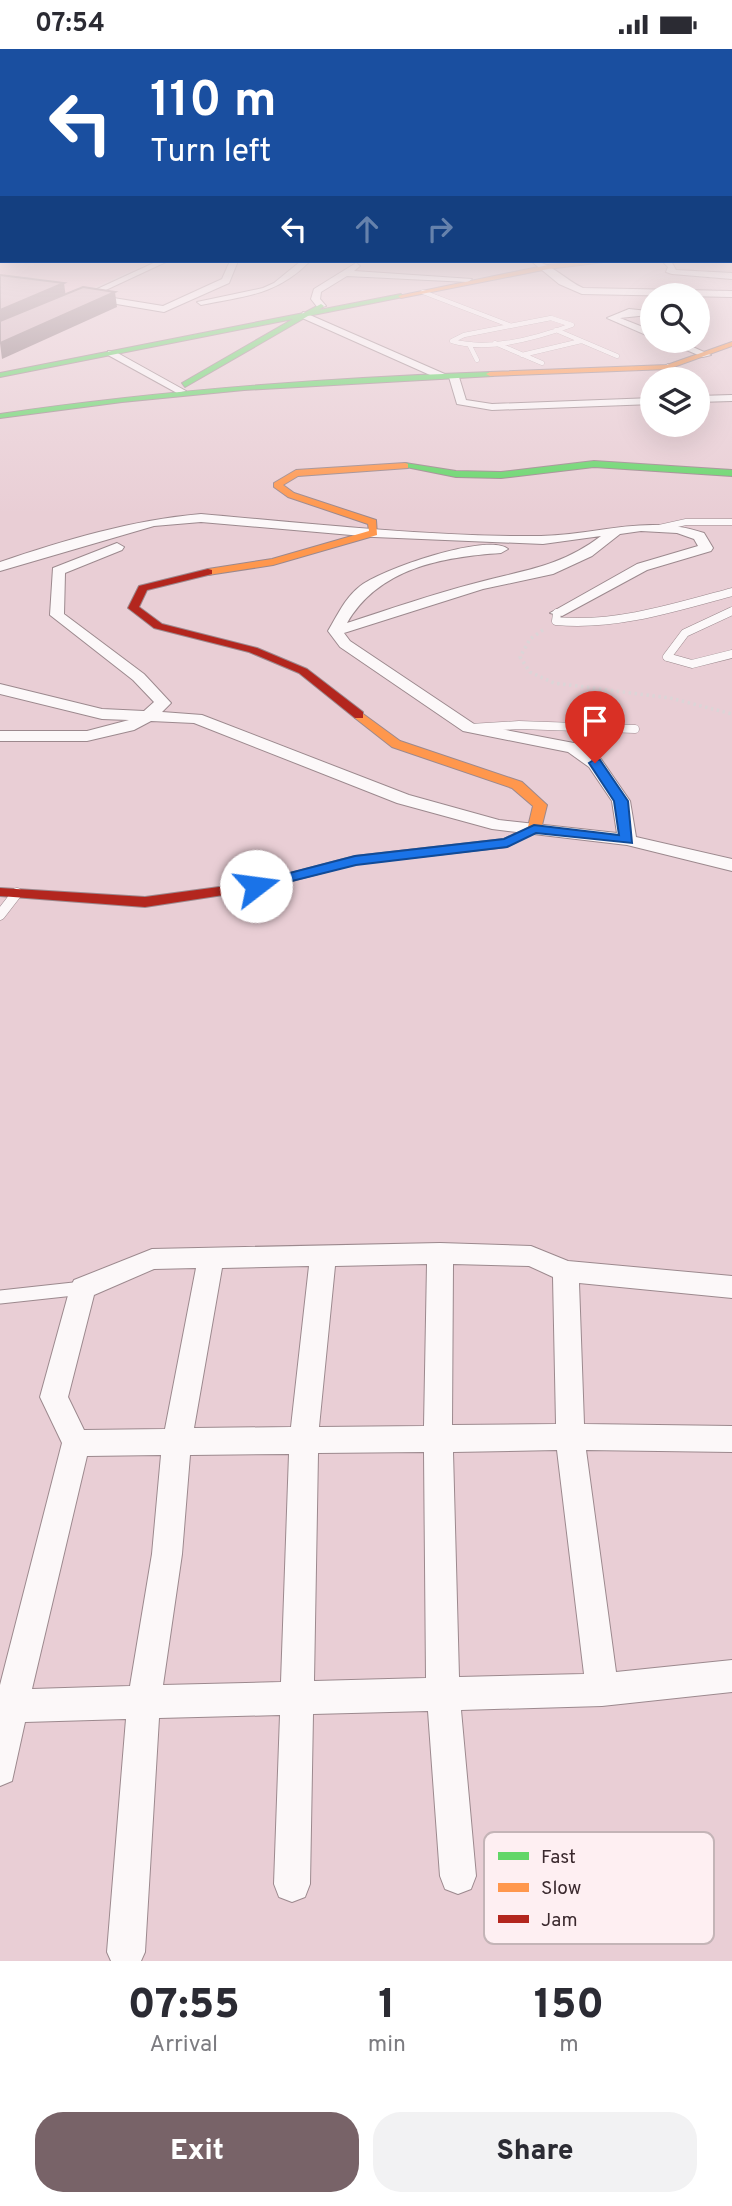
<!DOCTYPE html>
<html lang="en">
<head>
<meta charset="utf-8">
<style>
	body { margin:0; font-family:Overpass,sans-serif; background:#f2f2f3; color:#2b2b33; height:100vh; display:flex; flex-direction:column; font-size:26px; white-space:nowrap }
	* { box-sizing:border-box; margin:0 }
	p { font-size:23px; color:#7c7c81 }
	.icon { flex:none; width:38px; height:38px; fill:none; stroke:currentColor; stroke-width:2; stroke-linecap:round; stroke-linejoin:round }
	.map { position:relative; height:1912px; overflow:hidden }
	.side { display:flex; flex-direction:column; background:#fff; flex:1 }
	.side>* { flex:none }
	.hud { position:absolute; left:0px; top:0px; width:733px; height:214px; box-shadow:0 7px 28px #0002; background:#1a4fa0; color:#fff; overflow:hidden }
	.tools { position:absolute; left:640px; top:234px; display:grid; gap:14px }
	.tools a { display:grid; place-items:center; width:70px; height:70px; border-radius:50%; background:#fff; box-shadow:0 7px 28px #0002; font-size:35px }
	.pin { position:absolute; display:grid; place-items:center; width:60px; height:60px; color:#fff; margin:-72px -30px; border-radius:50% 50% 50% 0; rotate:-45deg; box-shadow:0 0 7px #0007 }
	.pin .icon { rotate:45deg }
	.me { position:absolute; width:77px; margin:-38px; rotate:75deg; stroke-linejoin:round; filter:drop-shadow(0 0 5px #0008) }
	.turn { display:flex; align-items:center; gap:24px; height:147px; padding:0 35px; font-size:32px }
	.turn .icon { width:91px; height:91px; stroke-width:2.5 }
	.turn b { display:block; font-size:49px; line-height:60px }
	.lanes { display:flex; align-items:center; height:66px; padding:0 35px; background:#0003; justify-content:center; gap:35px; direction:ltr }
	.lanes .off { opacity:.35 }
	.eta { display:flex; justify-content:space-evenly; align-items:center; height:119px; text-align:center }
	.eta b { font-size:42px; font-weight:800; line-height:49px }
	.button { display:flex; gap:14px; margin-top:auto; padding:14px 35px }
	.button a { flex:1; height:80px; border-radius:28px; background:#786368; color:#fff; font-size:28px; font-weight:800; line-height:80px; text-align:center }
	.button a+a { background:#f2f2f3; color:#2b2b33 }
	.status { display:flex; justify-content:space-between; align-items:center; height:49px; padding:0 35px; background:#fff; direction:ltr }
	.status svg { height:19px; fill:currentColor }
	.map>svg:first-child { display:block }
	.built { fill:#ebc0cc }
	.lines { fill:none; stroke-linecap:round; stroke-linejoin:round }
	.lane-far4-casing { stroke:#9c898e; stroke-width:5 }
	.lane-far3-casing { stroke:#9c898e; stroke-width:7 }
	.lane-far2-casing { stroke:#9c898e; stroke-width:9 }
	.lane-far1-casing { stroke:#9c898e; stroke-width:11 }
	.lane-casing { stroke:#9c898e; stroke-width:15 }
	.street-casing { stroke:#9c898e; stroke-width:2 }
	.fast-casing { stroke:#9c898e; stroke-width:2 }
	.slow-casing { stroke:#9c898e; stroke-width:2 }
	.jam-casing { stroke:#9c898e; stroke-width:2 }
	.path { stroke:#dcd5d7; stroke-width:3.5; stroke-dasharray:2.5 3.5; stroke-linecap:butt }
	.lane-far4 { stroke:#fcf8f9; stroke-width:4.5 }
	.lane-far3 { stroke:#fcf8f9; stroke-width:6 }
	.lane-far2 { stroke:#fcf8f9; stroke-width:8 }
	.lane-far1 { stroke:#fcf8f9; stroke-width:10 }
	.lane { stroke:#fcf8f9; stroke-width:13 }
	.street { fill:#fcf8f9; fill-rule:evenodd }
	.fast { fill:#63d668; fill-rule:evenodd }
	.slow { fill:#ff974d; fill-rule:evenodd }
	.jam { fill:#b3261e; fill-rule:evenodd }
	.shaded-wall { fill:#927f84 }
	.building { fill:#d1b5bd; stroke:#927f84; stroke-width:2 }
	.route { fill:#1a73e8; stroke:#114b97; stroke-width:2 }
	.key { fill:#feeff2; stroke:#c4b4b7; stroke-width:2 }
	.key-label { font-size:19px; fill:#3b292e }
</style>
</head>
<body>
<div class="status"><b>07:54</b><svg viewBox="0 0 49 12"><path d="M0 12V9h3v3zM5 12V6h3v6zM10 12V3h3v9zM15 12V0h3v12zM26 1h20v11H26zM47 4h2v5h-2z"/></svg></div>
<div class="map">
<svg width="732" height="1912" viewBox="0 0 732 1912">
	<rect width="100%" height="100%" fill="#e9ced5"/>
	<!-- built -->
	<path class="built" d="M0 197 2 212 149 214 69 249 0 241Z"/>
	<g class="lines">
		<defs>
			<path id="lane-far4" d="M423 243 509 276
				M551 269 572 276C537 289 489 303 452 292L464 286Z
				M556 281 617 307
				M495 294 542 314
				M470 297 477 311
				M522 306 581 292"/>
			<path id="lane-far3" d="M659 479 686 473H732"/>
			<path id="lane-far2" d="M732 562 685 584 667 608 692 615 732 605
				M557 564 556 572C614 578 677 558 732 543
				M470 679 519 676 635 680"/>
			<path id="lane-far1" d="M0 866 17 844"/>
			<path id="lane" d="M0 1248 83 1239"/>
			<path id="street" d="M158 212H168L95 246 163 257 222 230 230 212H238L229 234 164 263 87 250 73 256 69 253Z
				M301 212H310C277 246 246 247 201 256L197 253 263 239 274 234Z
				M531 212C547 211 567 232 583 239L732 242V248L582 245 559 235Z
				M662 212H671L676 221 732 224V230L672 225 666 223 668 218Z
				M356 214 360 217 354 222 472 230 468 233 347 227 321 243 320 250 326 257 318 259 311 250 314 240Z
				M629 260 648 262V266L620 269 653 282V289L607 269Z
				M303 263 447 326 448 328 439 330 300 268Z
				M665 292H679L711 306 703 308Z
				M108 302H114L186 342 177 344 108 306Z
				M668 315 684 331H673L663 318Z
				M454 325 459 328 466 351 492 355 653 349V355L492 361 457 355 449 328Z
				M732 346V352L698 353V347Z
				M201 465C314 475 428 488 541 487 597 486 648 465 704 484L713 499 711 502 647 521 562 567 550 564 637 515 698 497 694 490 677 484 641 482 620 485 592 507 553 525 483 540 344 584 350 592 474 675 579 695 601 710 630 752 636 788 732 810V822L627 796 492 780 397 754 194 674 151 672 134 681 87 692H0V682H87L129 671 102 670 0 645V635L102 660 144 662 154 653 133 631 50 566 53 519 117 494 124 498 122 501 65 524 64 565 144 625 171 654 162 663 202 666 409 746 499 771 617 784 612 752 589 718 568 703 463 682 340 598 328 582C337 567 345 549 359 538 379 521 488 483 508 500L501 504C442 508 379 519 347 574 390 560 433 545 476 534 524 521 560 518 601 487L543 495 374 488 201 473 154 477 0 522V513C65 491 132 471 201 465Z
				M440 1194 531 1197 568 1212 732 1227V1249L579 1234 584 1375 732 1377V1403L586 1401 616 1623 732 1611V1643L602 1657 461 1661 476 1827 471 1840 458 1845 445 1840 440 1827 428 1662 313 1665 310 1835 305 1848 292 1853 279 1848 274 1835 280 1666 159 1669 145 1903 141 1912H111L107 1903 126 1670 25 1673 12 1732 0 1737V1636L62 1394 40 1348 70 1239 74 1231 152 1200ZM427 1215 424 1377 319 1378 335 1217ZM453 1215 529 1217 553 1228 556 1375 452 1376ZM309 1217 291 1378 194 1379 222 1219ZM196 1219 165 1380 84 1381 68 1348 94 1246 154 1220ZM557 1401 584 1625 459 1628 453 1403ZM424 1403 426 1629 314 1632 318 1404ZM289 1405 281 1633 163 1636 182 1505 190 1406ZM161 1406 152 1505 130 1637 32 1640 87 1407Z"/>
			<path id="fast" d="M401 245 403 248 308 267 185 338 182 334 293 270 0 328V324L304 264 321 255 324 257 319 261Z
				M490 323 493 327 244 341 122 353 0 369V365C163 341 326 329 490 323Z
				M594 412 732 421V427L594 418 501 429 456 428 401 417 405 414 456 422 501 423Z"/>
			<path id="slow" d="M593 212H612L548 220 401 249 398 247 548 216Z
				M732 293V297L668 320 490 327 486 325 490 323 667 316Z
				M405 414 408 415V419L298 427 283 436 294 444 376 471 377 486 273 516 208 526 203 523 208 520 272 510 369 482 368 475 288 448 274 438V434L296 421Z
				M359 662 400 692 522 733 547 756 541 780 507 798 356 815 284 834 279 833 277 830 279 827 355 807 504 790 528 778 533 757 512 739 392 698 355 669 353 666Z"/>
			<path id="jam" d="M208 520 212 521V525L147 541 139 558 162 575 257 599 307 620 363 663V669H355L299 624 249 603 154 579 128 559 139 537Z
				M284 826 291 830 289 833 256 841 145 858 0 847V839L145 848 256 833Z"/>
		</defs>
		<!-- lane-far4 casing -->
		<use href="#lane-far4" class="lane-far4-casing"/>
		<!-- lane-far3 casing -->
		<use href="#lane-far3" class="lane-far3-casing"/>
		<!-- lane-far2 casing -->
		<use href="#lane-far2" class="lane-far2-casing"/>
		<!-- lane-far1 casing -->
		<use href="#lane-far1" class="lane-far1-casing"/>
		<!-- lane casing -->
		<use href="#lane" class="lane-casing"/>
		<!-- street casing -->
		<use href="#street" class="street-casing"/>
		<!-- fast casing -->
		<use href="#fast" class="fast-casing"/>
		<!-- slow casing -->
		<use href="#slow" class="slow-casing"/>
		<!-- jam casing -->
		<use href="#jam" class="jam-casing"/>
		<!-- path -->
		<path class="path" d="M543 581 530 590 520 608 530 623 554 634 670 649 732 665"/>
		<!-- lane-far4 -->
		<use href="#lane-far4" class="lane-far4"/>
		<!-- lane-far3 -->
		<use href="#lane-far3" class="lane-far3"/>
		<!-- lane-far2 -->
		<use href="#lane-far2" class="lane-far2"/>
		<!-- lane-far1 -->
		<use href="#lane-far1" class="lane-far1"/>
		<!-- lane -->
		<use href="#lane" class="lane"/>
		<!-- street -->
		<use href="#street" class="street"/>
		<!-- fast -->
		<use href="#fast" class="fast"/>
		<!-- slow -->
		<use href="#slow" class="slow"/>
		<!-- jam -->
		<use href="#jam" class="jam"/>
	</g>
	<!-- shaded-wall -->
	<path class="shaded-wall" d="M64 234 66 249 0 277V261Z
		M115 243 117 258 2 310 0 294Z"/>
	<!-- building -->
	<path class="building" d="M0 226 64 234 0 261Z
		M83 238 115 243 0 294V272Z"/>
	<!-- sky -->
	<linearGradient id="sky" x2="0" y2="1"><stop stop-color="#8fa5da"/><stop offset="0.42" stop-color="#f5e9ec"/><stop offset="1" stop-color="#f5e9ec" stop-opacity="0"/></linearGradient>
	<rect width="732" height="465" fill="url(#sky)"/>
	<!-- route -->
	<path class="route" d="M595 710 600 711 628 752 632 794 536 784 507 798 356 816 256 841 248 837 251 834 355 807 504 790 534 776 619 786 614 752 589 714Z"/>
	<!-- legend -->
	<rect x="484" y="1783" width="230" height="112" rx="10" class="key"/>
	<rect x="498" y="1803" width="31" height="8" fill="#63d668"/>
	<rect x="498" y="1834" width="31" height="9" fill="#ff974d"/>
	<rect x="498" y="1866" width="31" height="8" fill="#b3261e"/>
	<g class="key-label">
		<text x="541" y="1814">Fast</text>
		<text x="541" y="1845">Slow</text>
		<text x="541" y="1877">Jam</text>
	</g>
</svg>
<div class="tools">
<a><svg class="icon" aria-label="search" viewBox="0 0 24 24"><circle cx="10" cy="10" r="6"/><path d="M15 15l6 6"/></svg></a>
<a><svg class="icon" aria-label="layers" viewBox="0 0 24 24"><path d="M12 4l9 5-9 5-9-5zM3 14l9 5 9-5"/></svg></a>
</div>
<div class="pin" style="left:595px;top:714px;background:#d93025"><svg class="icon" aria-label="arrive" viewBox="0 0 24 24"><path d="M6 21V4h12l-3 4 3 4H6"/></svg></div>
<svg class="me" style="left:256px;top:837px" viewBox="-20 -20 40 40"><circle r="19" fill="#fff"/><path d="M0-13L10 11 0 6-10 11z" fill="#1a73e8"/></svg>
<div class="hud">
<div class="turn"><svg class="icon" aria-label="left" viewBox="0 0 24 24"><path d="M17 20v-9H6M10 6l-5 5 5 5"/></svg><div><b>110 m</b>Turn left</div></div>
<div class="lanes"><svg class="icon" aria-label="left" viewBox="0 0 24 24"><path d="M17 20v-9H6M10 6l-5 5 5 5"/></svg><svg class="icon off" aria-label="ahead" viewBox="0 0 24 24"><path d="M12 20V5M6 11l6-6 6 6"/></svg><svg class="icon off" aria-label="right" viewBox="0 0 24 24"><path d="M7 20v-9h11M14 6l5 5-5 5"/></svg></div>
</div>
</div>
<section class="side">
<div class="eta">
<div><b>07:55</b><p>Arrival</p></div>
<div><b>1</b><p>min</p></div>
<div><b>150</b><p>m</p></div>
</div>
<div class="button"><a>Exit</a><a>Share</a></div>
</section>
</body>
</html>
